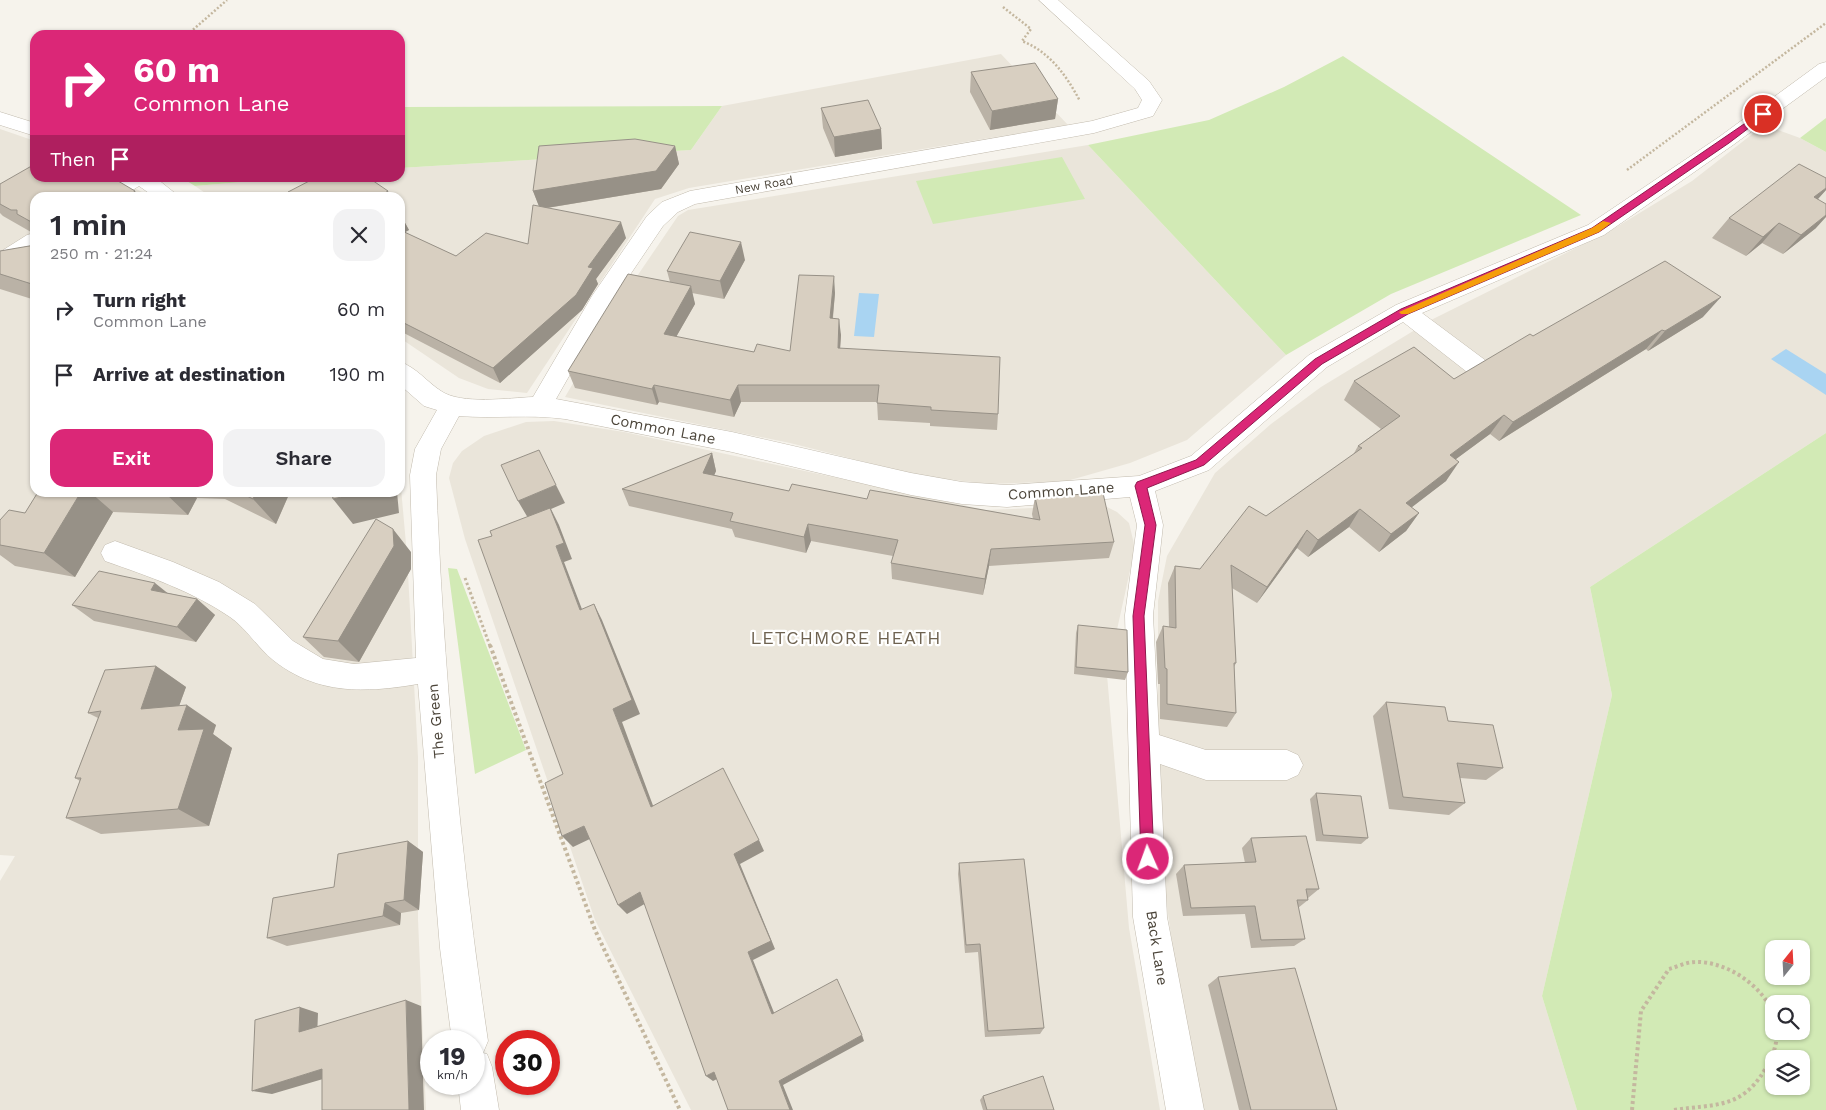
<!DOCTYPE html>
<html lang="en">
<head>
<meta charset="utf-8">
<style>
	body { margin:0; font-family:"Work Sans",sans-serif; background:#f2f2f3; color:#2b2b33; height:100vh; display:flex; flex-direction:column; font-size:19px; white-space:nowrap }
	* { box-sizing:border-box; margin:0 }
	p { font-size:16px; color:#7c7c81 }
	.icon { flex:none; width:28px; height:28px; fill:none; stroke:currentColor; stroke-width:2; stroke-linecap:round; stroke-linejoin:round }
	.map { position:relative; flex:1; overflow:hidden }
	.side { position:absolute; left:30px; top:192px; width:375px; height:305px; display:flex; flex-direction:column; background:#fff; border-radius:15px; box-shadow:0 1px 4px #0004 }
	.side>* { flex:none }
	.guide { position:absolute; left:30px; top:30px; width:375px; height:152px; border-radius:15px; box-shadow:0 1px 4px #0004; background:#db2777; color:#fff; overflow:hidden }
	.needle { width:32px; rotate:18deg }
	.controls { position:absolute; left:1765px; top:940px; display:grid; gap:10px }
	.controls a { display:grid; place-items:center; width:45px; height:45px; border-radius:10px; background:#fff; box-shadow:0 1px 4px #0004; font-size:25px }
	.speed { position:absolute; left:420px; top:1030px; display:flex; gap:10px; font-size:25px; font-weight:700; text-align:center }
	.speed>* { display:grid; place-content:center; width:65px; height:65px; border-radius:50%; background:#fff; box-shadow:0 1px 4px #0004; line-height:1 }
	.speed small { font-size:12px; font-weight:400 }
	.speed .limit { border:8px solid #d22; background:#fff; color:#111 }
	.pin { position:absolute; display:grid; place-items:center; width:42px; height:42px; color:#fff; margin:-21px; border:2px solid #fff; border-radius:50%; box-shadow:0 1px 5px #0007 }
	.me { position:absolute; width:55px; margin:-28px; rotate:358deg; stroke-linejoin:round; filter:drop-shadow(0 0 4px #0008) }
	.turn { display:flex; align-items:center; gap:18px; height:105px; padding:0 20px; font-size:22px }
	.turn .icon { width:65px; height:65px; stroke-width:2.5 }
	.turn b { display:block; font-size:35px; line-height:42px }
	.then { display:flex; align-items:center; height:48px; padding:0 20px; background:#0003; gap:10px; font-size:19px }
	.round { display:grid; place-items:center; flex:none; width:52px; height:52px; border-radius:15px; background:#f2f2f3 }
	.overview { display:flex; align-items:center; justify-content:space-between; height:85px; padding:0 20px }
	h1 { font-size:30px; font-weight:600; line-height:38px }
	.primary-button { display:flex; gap:10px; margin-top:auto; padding:10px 20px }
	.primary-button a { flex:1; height:58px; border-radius:15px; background:#db2777; color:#fff; font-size:20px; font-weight:600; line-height:58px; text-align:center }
	.primary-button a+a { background:#f2f2f3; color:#2b2b33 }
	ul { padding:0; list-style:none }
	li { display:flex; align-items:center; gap:15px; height:65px; padding:0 20px }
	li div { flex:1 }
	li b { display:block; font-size:19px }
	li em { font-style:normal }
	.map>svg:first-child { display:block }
	.residential { fill:#eae5da }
	.green { fill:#d2eab5; fill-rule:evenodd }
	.water { fill:#a9d4f2 }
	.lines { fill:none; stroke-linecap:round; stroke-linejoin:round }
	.minor-casing { stroke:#c2bbae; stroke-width:1 }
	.path-far2 { stroke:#c4b79f; stroke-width:2.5; stroke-dasharray:2 2; stroke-linecap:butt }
	.path-far1 { stroke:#c4b79f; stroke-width:3; stroke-dasharray:2.5 2.5; stroke-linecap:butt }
	.path { stroke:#c4b79f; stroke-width:4; stroke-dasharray:3 3; stroke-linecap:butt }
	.minor { fill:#fff; fill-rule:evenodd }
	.wall { fill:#bab2a6 }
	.shaded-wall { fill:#979187 }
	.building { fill:#d8cfc1; stroke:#979187 }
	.route { fill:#db2777; stroke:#8e194d }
	.slow { fill:#f59e0b }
	.labels { text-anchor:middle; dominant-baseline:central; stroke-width:4.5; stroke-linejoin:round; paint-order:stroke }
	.far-street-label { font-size:12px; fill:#4b4439; stroke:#fff }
	.street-label { font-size:15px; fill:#4b4439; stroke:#fff }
	.quarter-label { font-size:18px; letter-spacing:1px; fill:#6e6250; stroke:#fff }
</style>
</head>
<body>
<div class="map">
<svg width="1826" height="1110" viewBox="0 0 1826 1110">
	<rect width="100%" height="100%" fill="#f6f3ec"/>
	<!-- residential -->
	<path class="residential" d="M1001 54 1068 125 689 188 655 199 527 393 488 389 459 378 400 338V198L211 197 195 186 286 178H400V168L691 150 722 106Z
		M1764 125 1800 138 1826 152V433L1590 587 1612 695 1542 996 1577 1110H1202L1179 996 1163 876 1158 738V601L1167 556 1215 473 1271 424 1321 387 1433 319 1610 231 1692 181Z
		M0 129 35 141V178H116L151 197 35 198V492H400V477L407 555 418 757V919L426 1110H0V881L15 856 0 855Z
		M1088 145 1286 355 1187 440 1130 463 1067 481 989 484 920 476 790 443 565 397 629 288 678 216 688 210Z
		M554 421 624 432 986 510 1103 505 1117 512 1129 523 1135 548 1107 675 1129 928 1160 1110H691L595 920 465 539 449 478 453 463 462 451 484 436 526 422Z"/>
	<!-- green -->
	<path class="green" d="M1343 56 1581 215 1391 294 1286 355 1088 145 1209 120 1284 87Z
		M722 106 691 150 400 168V107Z
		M1826 118V152L1800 138Z
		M1062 157 1085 199 933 224 916 181Z
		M182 178H286L195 186Z
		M1826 433V1110H1577L1542 996 1612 695 1590 587ZM1774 949H1801V976H1774ZM1774 1004H1801V1031H1774ZM1774 1059H1801V1086H1774Z
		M448 568 457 569 526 750 475 774Z"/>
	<!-- water -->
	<path class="water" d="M859 293 879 294 874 337 854 336Z
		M1786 349 1826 374V395L1771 359Z"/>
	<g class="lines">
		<defs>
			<path id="minor" d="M1039 0H1058L1149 81 1162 100 1153 116 1094 133 695 204 678 212 663 226 609 306 556 399 732 432 911 473 962 482 1007 485 1139 476 1191 456 1309 355 1396 305 1588 225 1719 137 1819 64 1826 62V77L1733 145 1604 235 1422 313 1485 360 1488 366 1485 372 1476 375 1467 372 1403 322 1327 367 1209 470 1155 491 1163 525 1153 615 1159 735 1206 750H1287L1298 755 1303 765 1298 775 1287 780H1206L1160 764 1167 917 1204 1110H1166L1133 917 1125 615 1137 525 1130 497 1007 507 962 504 911 495 732 452 565 419C530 414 495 419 459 416L441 449 436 475C443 664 460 854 488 1041L483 1053 487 1054 492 1067 499 1110H461L458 1084H474V1041H452L440 948 418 684C365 693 317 695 273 660 257 647 247 629 230 617 192 591 148 576 105 561L101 553 105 545 115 541 173 562 219 582 255 604 293 641 323 659 354 664 416 658 410 475 415 449 437 410 424 406 400 385V362C416 367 427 382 441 391 461 405 509 398 533 397L592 296 647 216 662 202 690 191 1092 121 1138 108 1142 100 1135 89Z
				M0 112 35 123V136L0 125Z
				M122 178H156L181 198H156L139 186 120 198H94L97 193Z
				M35 233V250L16 263 11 277 0 279V252L27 235Z"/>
		</defs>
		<!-- minor casing -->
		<use href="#minor" class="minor-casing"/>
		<!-- path-far2 -->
		<path class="path-far2" d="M1003 7 1031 29 1022 41C1050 52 1066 75 1080 101
			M187 35 227 0
			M1627 170 1826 23"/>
		<!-- path-far1 -->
		<path class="path-far1" d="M465 578 490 646"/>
		<!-- path -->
		<path class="path" d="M490 645 595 930 680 1110
			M1632 1110 1641 1011 1669 969C1677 967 1686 962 1695 962 1727 961 1763 986 1774 1015
			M1674 1110C1714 1104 1741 1109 1764 1071 1772 1059 1777 1046 1777 1031"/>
		<!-- minor -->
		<use href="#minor" class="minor"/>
	</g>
	<!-- wall -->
	<path class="wall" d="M971 72 1058 99 1055 119 990 130 970 92Z
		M821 108 881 129 882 149 835 157 823 128Z
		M675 146 679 164 661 189 547 208 626 238 596 279 598 284 582 310 500 383 400 331V214L409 230 404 232 456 256 528 244 539 206 533 191Z
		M0 184 35 198V234L33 232H31L3 216 0 213Z
		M1826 190 1818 199 1816 228 1783 254 1762 243 1746 256 1712 238 1729 218Z
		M35 245V300L0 289V251Z
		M745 260 724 299 692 293 695 304 676 337 754 352 790 351 835 293 833 318 841 335 840 348 998 414 997 430 930 426V423L878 420 877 402H741L734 417 659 402 657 405 575 388 568 371 670 282 667 271Z
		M1703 317 1648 351 1646 349 1499 441 1490 434 1456 459 1446 481 1411 507 1419 513 1406 531 1379 552 1349 527 1308 557 1297 548 1257 603 1232 588 1236 663 1234 667 1236 713 1227 727 1160 719V684H1158L1156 642 1163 626 1169 627 1168 583 1175 566 1200 569 1266 516 1353 455 1358 446 1381 429 1344 400 1354 381 1454 379 1533 336Z
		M712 453 716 471 714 475 789 491 867 499 1033 519 1032 514 1035 497 1114 542 1109 558 989 566 983 595 892 579 891 563 893 556 811 541 806 553 735 537 732 529 629 506 622 489Z
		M38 492H290L276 524 225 499 197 498 188 515 113 512 75 577 15 566 0 555V520L25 513Z
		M411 552V569L359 662 324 657 303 637Z
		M168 593 197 599 215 615 196 642 94 621 72 605Z
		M1078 625 1128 672 1125 680 1074 674 1076 633Z
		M156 666 186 687 179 706 216 725 213 734 232 748 209 826 101 834 66 818 80 781 75 778 98 718 88 713Z
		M1386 702 1448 721 1503 768 1486 780 1460 778 1465 803 1449 815 1389 809 1373 716Z
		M1316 793 1368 838 1361 844 1316 841 1310 799Z
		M1251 838 1319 889 1308 898V900L1298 908 1305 939 1294 946 1251 948 1245 914 1183 916 1176 874 1184 865 1245 863 1242 848Z
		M408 841 423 852 419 910 401 913 400 925 287 946 267 938 334 887Z
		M959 863 1044 1028 1040 1034 985 1037 978 952 965 953 958 874Z
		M1218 977 1337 1110H1239L1208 985Z
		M983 1096 1054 1110H983L980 1100Z"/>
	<!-- shaded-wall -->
	<path class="shaded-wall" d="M1058 99 1055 119 990 130 992 111Z
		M881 129 882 149 835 157 834 137Z
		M675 146 679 164 661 189 540 209 533 191Z
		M1826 188V190L1816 201 1814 197Z
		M135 191 140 198H127Z
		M388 191 391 198H377Z
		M400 214 409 230 400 235Z
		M1826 215V217L1816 228 1783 254 1801 235Z
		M621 222 626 238 596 279 598 284 582 310 500 383 493 368 588 267Z
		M1779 223 1762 243 1746 256 1763 237Z
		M741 242 745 260 724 299 720 281Z
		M834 276 835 293 831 335 830 318Z
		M691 286 695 304 668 351 664 334Z
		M1721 297 1703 317 1648 351 1665 331Z
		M839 319 841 335 839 365 838 348Z
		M1662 330 1646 349 1499 441 1513 422Z
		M654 385 659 402 657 405 652 389Z
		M738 385 741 402 734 417 730 400Z
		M1504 415 1490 434 1437 473 1450 455Z
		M712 453 716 471 708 490 703 473Z
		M1459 462 1446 481 1394 521 1406 503Z
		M556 485 565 503 551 509 559 525 572 559 564 562 588 625 580 610 556 546 528 518 518 501Z
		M81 492H90L113 512 75 577 44 553Z
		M164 492H191L197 498 188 515Z
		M256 492H290L276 524 253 499Z
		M362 492H397L399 513 353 524 333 499Z
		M1360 509 1349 527 1308 557 1318 540Z
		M1419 513 1406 531 1379 552 1391 534Z
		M808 524 811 541 806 553 804 537Z
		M393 529 411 552V569L359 662 338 641Z
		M1307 530 1297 548 1257 603 1267 587Z
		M991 549 989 566 983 595 985 579Z
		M155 583 175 599 151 590Z
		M197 599 215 615 196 642 177 627Z
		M594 604 602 620 640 714 622 722 658 819 651 807 613 709Z
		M156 666 186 687 171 728 141 709Z
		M187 705 216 725 213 734 232 748 209 826 178 809V730Z
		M584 826 594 837 573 847 562 836Z
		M759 840 764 851 740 864 775 949 753 960 777 1020 772 1014 748 952 734 854Z
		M408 841 423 852 419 910 404 900Z
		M640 892 648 902 627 914 618 905Z
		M385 903 401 913 400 925 383 916Z
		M406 1000 421 1006 424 1110H409Z
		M300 1007 318 1013 317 1038 299 1032Z
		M862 1035 864 1041 783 1085 793 1110H790L779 1081Z
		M322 1069 340 1074 272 1094 252 1091Z
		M714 1072 721 1077 713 1081 706 1076Z"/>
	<!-- building -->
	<path class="building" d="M1035 63 1058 99 992 111 971 72Z
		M868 100 881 129 834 137 821 108Z
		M635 139 675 146 656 171 533 191 539 146Z
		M35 164V178H113L135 191 127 198H35V224L17 214V210H11L0 204V184Z
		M1799 164 1826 178V188L1814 197 1826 204V215L1801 235 1779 223 1763 237 1729 218Z
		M315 178H369L388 191 377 198H296L288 192Z
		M533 205 621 222 588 267 593 268 576 295 493 368 400 321V230L456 256 486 233 528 244Z
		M690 232 741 242 720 281 667 271Z
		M35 245V285L0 274V251Z
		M1665 261 1721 297 1665 331 1662 330 1513 422 1504 415 1450 455 1459 462 1406 503 1419 513 1391 534 1360 509 1318 540 1307 530 1267 587 1231 565 1236 663H1234L1236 713 1167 704V669L1165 668 1163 626 1176 628 1175 566 1200 569 1249 506 1266 516 1362 448 1358 446 1400 416 1354 381 1414 347 1454 379 1530 334 1533 336Z
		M628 274 691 286 664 334 754 352 757 344 790 351 799 275 834 276 830 318 839 319 838 348 1000 357 998 414 931 410V407L877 403 879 385H738L730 400 654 385 652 389 568 371Z
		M539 450 556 485 518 501 501 465Z
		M712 453 703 473 789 491 792 484 867 499 870 490 1040 520 1035 497 1103 493 1114 542 991 549 985 579 891 563 898 540 808 524 804 537 730 521 733 513 622 489Z
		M38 492H81L44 553 0 545V520L9 510 25 513Z
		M239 492H256L253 499Z
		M332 492H362L333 499Z
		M550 508 564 543 556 546 580 610 594 604 632 700 613 709 651 807 723 768 759 840 734 854 771 941 748 952 772 1014 837 979 862 1035 779 1081 790 1110H728L714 1072 706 1076 640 892 618 905 584 826 562 836 545 783 563 774 478 540 492 536 490 531Z
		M376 519 393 529 394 546 338 641 303 637Z
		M99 571 155 583 151 590 197 599 177 627 72 605Z
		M1078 625 1127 630 1128 672 1076 667Z
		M156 666 141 709 187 705 178 730 204 729 178 809 66 818 81 778H75L101 711 88 713 105 670Z
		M1386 702 1445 707 1448 721 1493 725 1503 768 1457 763 1465 803 1403 797Z
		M1316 793 1361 796 1368 838 1323 835Z
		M1306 836 1319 889H1306L1308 900H1297L1305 939 1261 940 1255 906 1191 908 1184 865 1256 862 1251 838Z
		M408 841 404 900 385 903 383 916 267 938 273 898 334 887 338 854Z
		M1024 859 1044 1028 988 1031 980 944 966 945 959 863Z
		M1295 968 1337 1110H1251L1218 977Z
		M406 1000 409 1110H322V1069L252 1091 255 1020 300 1007 299 1032Z
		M1043 1076 1054 1110H987L983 1096Z"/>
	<!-- route -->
	<path class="route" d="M1763 111 1767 114 1766 115 1729 143 1599 232 1408 314 1322 364 1204 465 1147 488 1156 525 1144 616 1154 859 1152 864 1148 866 1143 864 1141 859 1133 616 1145 525 1135 486 1137 482 1196 460 1315 359 1401 309 1592 228Z"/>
	<!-- slow -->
	<path class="slow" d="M1603 221 1611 223 1599 232 1408 314H1401L1399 312 1592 228Z"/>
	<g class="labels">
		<!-- far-street labels -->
		<g class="far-street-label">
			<text transform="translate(764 185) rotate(-10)">New Road</text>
		</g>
		<!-- street labels -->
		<g class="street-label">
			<text transform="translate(663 429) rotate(11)">Common Lane</text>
			<text transform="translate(1061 491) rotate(-4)">Common Lane</text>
			<text transform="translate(436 721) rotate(-95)">The Green</text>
			<text transform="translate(1157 948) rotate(81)">Back Lane</text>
		</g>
		<!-- quarter labels -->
		<g class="quarter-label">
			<text x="846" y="637">LETCHMORE HEATH</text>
		</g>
	</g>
</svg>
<div class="controls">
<a><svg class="needle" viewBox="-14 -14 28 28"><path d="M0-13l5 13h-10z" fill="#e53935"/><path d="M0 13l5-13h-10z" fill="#7c7c81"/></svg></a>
<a><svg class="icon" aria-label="search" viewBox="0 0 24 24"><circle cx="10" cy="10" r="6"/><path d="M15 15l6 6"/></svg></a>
<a><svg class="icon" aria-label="layers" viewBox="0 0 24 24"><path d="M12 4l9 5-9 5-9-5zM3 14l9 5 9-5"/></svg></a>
</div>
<div class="speed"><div>19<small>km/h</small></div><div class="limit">30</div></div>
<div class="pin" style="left:1763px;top:114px;background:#d93025"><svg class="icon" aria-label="arrive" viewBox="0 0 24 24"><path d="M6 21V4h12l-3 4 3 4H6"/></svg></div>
<svg class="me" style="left:1148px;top:859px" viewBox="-20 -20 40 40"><circle r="17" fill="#db2777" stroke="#fff" stroke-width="3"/><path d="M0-11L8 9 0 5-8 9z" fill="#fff"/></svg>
<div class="guide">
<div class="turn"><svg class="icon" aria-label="right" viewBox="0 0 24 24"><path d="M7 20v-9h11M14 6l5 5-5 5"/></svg><div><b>60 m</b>Common Lane</div></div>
<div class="then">Then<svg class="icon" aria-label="arrive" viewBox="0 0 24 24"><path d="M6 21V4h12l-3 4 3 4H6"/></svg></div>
</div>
<section class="side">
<div class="overview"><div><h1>1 min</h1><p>250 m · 21:24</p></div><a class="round"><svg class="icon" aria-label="close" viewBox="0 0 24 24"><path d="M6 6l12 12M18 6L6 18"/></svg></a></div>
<ul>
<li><svg class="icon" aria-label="right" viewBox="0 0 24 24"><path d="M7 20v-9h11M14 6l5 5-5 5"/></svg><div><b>Turn right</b><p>Common Lane</p></div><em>60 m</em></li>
<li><svg class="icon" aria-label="arrive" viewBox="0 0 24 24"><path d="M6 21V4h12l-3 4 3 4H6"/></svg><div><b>Arrive at destination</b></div><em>190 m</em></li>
</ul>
<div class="primary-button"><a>Exit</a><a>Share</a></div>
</section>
</div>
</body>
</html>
